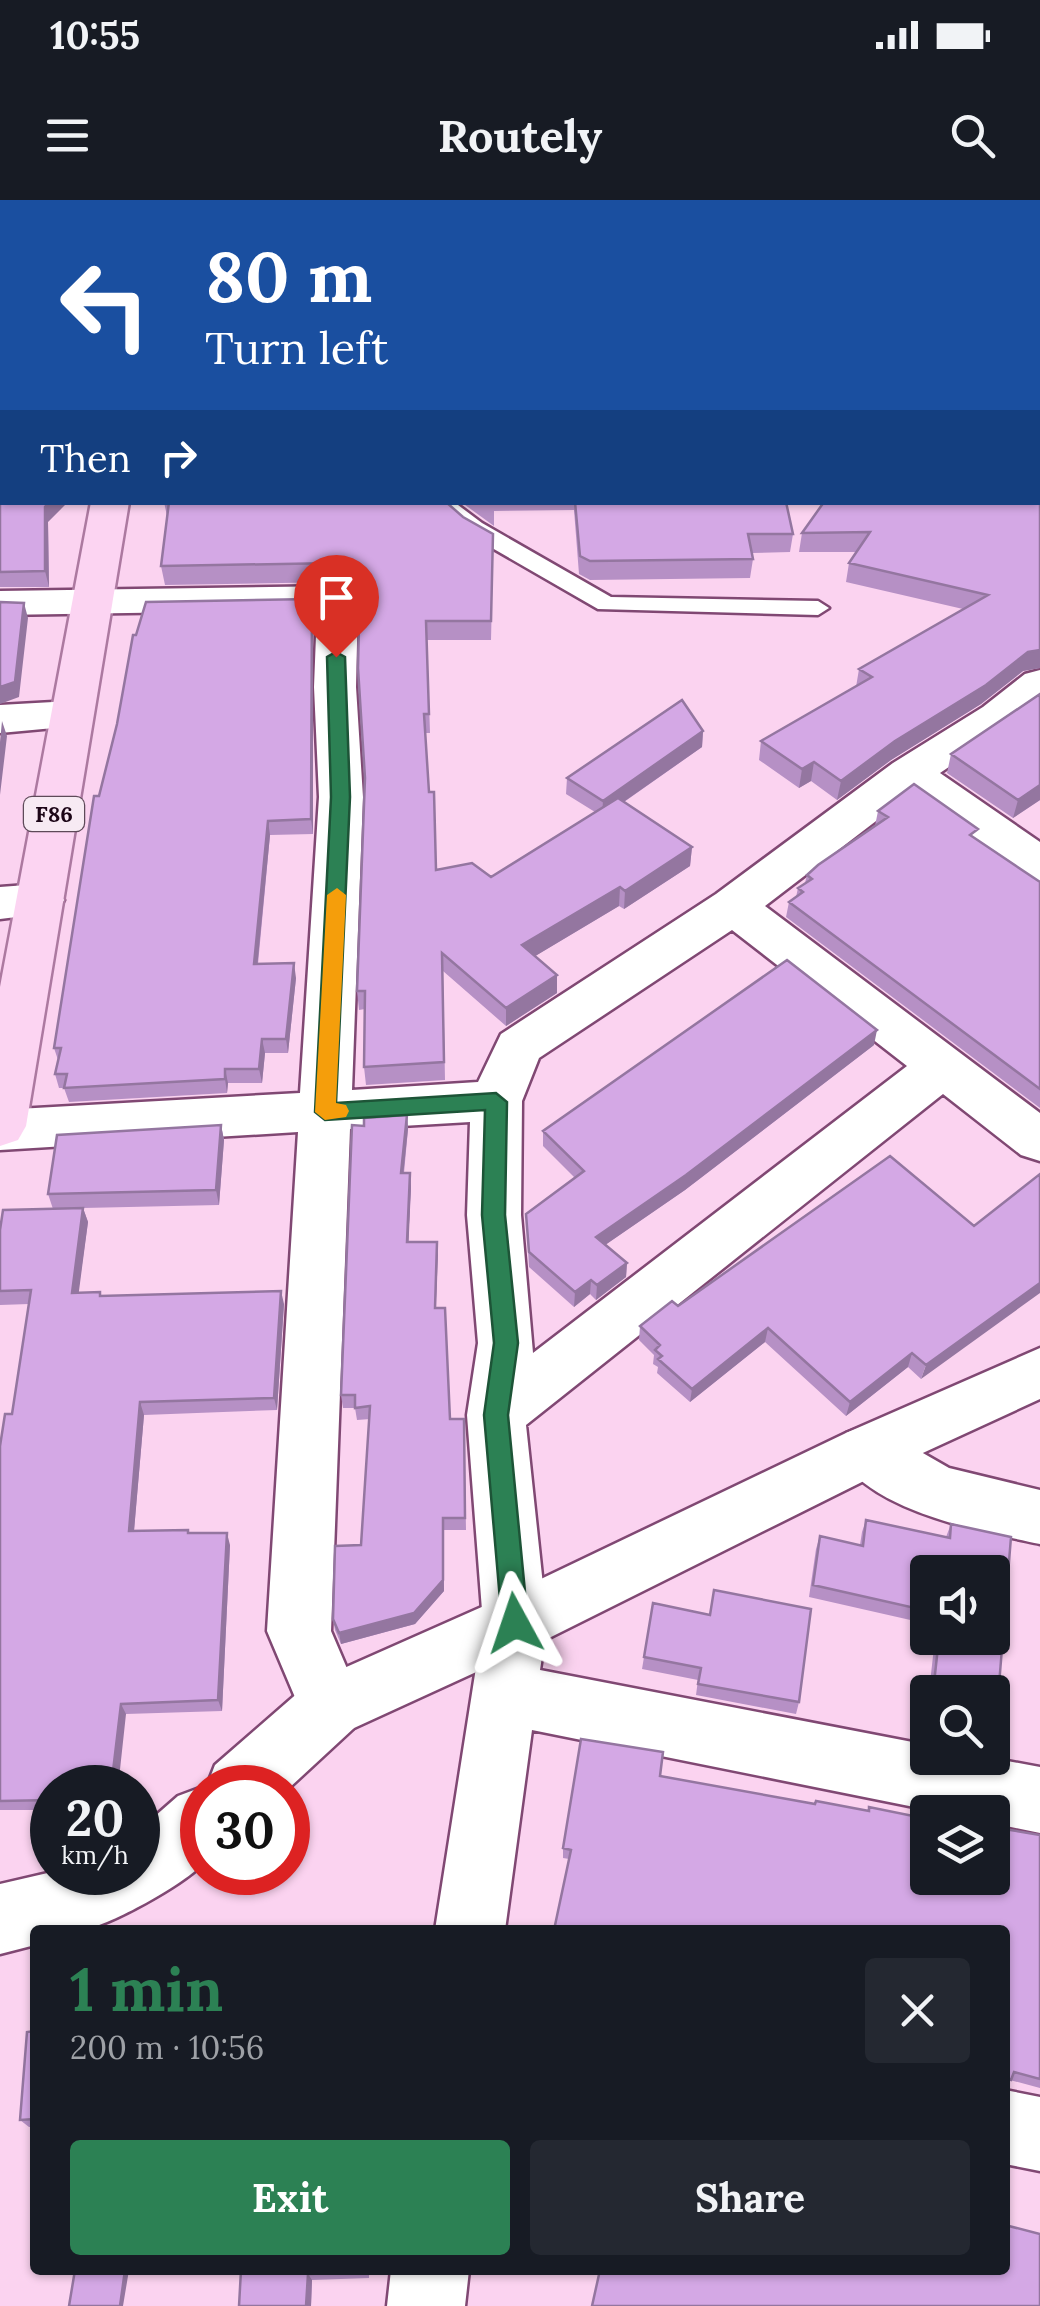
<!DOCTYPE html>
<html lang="en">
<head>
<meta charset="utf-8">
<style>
	body { margin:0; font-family:Lora,serif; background:#242831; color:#f1f3f6; height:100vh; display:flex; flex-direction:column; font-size:38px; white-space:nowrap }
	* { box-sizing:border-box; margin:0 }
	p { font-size:32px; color:#9ea1a6 }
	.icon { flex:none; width:55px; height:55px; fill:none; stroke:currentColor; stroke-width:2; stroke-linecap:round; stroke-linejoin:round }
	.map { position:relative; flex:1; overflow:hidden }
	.details { position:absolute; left:30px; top:1725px; width:980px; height:350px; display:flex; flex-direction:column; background:#171b24; border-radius:10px; box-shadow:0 2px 8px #0004 }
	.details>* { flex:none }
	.top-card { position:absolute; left:0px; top:0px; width:1040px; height:305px; box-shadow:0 2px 8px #0004; background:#1a4fa0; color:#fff; overflow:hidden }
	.buttons { position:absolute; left:910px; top:1355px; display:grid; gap:20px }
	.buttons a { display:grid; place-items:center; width:100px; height:100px; border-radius:10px; background:#171b24; box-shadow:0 2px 8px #0004; font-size:50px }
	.speed { position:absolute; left:30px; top:1565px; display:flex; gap:20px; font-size:50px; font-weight:700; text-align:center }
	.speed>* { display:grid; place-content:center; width:130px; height:130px; border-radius:50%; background:#171b24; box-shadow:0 2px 8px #0004; line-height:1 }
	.speed small { font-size:25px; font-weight:400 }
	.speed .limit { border:15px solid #d22; background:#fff; color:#111 }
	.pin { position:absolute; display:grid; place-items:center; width:85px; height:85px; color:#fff; margin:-102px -42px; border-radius:50% 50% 50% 0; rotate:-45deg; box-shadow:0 0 10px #0007 }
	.pin .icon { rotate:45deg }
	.me { position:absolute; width:110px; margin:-55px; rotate:355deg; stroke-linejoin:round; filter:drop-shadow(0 0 8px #0008) }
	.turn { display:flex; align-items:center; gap:35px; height:210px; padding:0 40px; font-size:45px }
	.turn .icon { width:130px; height:130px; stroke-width:2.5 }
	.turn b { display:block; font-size:70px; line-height:85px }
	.then { display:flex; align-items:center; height:95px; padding:0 40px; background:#0003; gap:20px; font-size:38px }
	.round { display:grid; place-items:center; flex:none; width:105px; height:105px; border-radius:10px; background:#242831 }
	.summary { display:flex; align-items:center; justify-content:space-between; height:170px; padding:0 40px }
	h1 { font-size:60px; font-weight:800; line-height:75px; color:#2c8154 }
	.cta { display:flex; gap:20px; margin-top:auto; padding:20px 40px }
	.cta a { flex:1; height:115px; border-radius:10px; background:#2c8154; color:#fff; font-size:40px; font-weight:800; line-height:115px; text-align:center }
	.cta a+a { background:#242831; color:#f1f3f6 }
	.status { display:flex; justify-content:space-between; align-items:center; height:70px; padding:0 50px; background:#171b24; direction:ltr }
	.status svg { height:28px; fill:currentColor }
	header { display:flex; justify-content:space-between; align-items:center; height:130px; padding:0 40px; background:#171b24; font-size:45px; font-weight:800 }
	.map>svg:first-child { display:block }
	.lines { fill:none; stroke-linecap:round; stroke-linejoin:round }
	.service-casing { stroke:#804873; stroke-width:5 }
	.minor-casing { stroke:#804873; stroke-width:5 }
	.tertiary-casing { stroke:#804873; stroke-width:5 }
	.primary-casing { stroke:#ac79a0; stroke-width:5 }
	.service { fill:#fff; fill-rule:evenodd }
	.minor { fill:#fff; fill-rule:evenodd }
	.tertiary { fill:#fff; fill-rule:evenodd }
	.primary { fill:#fcd4f2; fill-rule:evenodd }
	.wall { fill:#b690c5 }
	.shaded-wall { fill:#9476a0 }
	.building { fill:#d4a8e5; stroke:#9476a0; stroke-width:2.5 }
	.route { fill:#2c8154; stroke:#1d5437; stroke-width:2.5 }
	.slow { fill:#f59e0b }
	.labels { text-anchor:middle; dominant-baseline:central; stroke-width:10; stroke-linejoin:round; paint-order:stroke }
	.shield { fill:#f7eaf3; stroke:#5e4a59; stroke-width:2.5 }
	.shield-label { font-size:22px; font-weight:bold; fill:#1c0617 }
</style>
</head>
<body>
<div class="status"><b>10:55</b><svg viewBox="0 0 49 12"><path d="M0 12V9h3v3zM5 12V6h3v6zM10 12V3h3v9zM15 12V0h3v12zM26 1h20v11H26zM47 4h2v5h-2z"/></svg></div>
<header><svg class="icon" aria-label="menu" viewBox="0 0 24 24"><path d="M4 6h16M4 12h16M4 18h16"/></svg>Routely<svg class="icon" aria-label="search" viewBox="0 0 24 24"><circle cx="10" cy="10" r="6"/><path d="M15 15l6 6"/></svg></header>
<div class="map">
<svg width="1040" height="2106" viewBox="0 0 1040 2106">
	<rect width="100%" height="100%" fill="#fbd3f0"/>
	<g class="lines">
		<defs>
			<path id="service" d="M430 302H454L482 323 611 397 818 401 829 408 818 415 598 409 466 333Z"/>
			<path id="minor" d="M338 386 352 389 358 398 356 487 363 597 352 890 478 882 501 834 716 694 893 563 983 507 1025 474 1040 470V505L940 573 1040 642V681L1024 676 910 595 765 706 1040 913V961L1021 955 943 894 526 1225 547 1423 540 1470 928 1545V1558H991L1040 1567V1633L992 1623V1612H939L532 1530 505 1730H435L483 1423 467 1215 478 1143 467 1015 470 922 350 929 331 1431 363 1506 354 1528 331 1537 308 1528 267 1431 298 932 0 950V910L300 893 319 597 314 487 317 410 0 415V391ZM732 730 907 866 533 1153 521 1015 522 901 539 858Z
				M71 501 86 505 93 515 86 525 0 533V505Z
				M40 684 57 688 64 700 57 712 0 719V687Z
				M867 1225 888 1233 949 1268 1040 1290V1344C980 1331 866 1311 837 1251L846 1233Z
				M1005 1890 1040 1897V1971L1005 1964Z
				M391 2070H469L465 2106H387Z"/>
			<path id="tertiary" d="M1040 1148V1199L888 1269 537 1444 354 1528 288 1589 206 1588 215 1565 308 1484 493 1402 846 1233Z
				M202 1587V1665C180 1686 113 1724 83 1730 68 1733 50 1730 35 1730V1745L0 1754V1684L52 1672H138V1631L178 1596Z"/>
			<path id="primary" d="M91 302H129L26 926 18 940 0 946V787Z"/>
		</defs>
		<!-- service casing -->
		<use href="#service" class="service-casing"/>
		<!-- minor casing -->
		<use href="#minor" class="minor-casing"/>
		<!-- tertiary casing -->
		<use href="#tertiary" class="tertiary-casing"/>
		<!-- primary casing -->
		<use href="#primary" class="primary-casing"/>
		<!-- service -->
		<use href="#service" class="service"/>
		<!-- minor -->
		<use href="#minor" class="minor"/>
		<!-- tertiary -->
		<use href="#tertiary" class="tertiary"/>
		<!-- primary -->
		<use href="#primary" class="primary"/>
	</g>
	<!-- wall -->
	<path class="wall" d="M0 0 2 2 48 322 49 387H0V192L2 190V179L0 180Z
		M716 0H1040V8L1038 9V112L1040 113V468L1023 471 981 504 891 560 837 600 811 581 799 588 759 560 761 541 856 487 859 469 963 409 846 382 849 363 857 352H799L802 333 1038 302V2H723Z
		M164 302H446L493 353 491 440H427L430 533H425L429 592 437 670 491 677 595 612 566 594 567 578 703 531 702 547 624 602 692 647 690 666 624 709 619 706 535 756 557 775V793L506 826 443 771 445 880 366 885 364 867 365 809 359 810 357 791 365 578 360 395 355 387 338 382 165 385 161 366 167 316Z
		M461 302H786L793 334 790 352 752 353 753 359 750 378 590 380 579 374 574 310 494 311V326Z
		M313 414V634L270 635 258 764 296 778 288 853H265L262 883H228L227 893 69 902 64 888H59L55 874 58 860 54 848 99 596Z
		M1040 494V600L1013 618 947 573 951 554Z
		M878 611 976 639 1040 682V908L786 717 789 702 796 697 798 688 805 683 807 675 875 626Z
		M874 845 685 990 605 1045 627 1063 626 1077 596 1100 590 1094 574 1107 529 1067 526 1014 575 978 543 946V931Z
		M407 915 408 929 404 973H410L411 987 408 1042H437L436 1108 450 1219H464L466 1330H444V1391L415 1424 341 1444 335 1430 333 1419 361 1345 370 1219 357 1220 355 1208H343L341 1195 364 926Z
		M221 925 224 940 219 1005 83 1008 88 1022 78 1093 102 1096 284 1104 277 1210 144 1215 134 1330H188L189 1333 230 1345 222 1511 126 1514 52 1588V1610H0V1246L12 1214 29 1104 0 1105V1030L53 1009 48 994Z
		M974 1026 921 1179 908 1167 846 1216 765 1142 690 1202 657 1173 658 1167 653 1164 654 1155 639 1140 640 1126 678 1106Z
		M866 1320 946 1337 951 1324 1011 1337 996 1522 992 1528V1492H929L935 1438H992V1372H928V1424L809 1397 816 1349 820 1336 860 1345 862 1332Z
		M653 1403 799 1502 796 1514 696 1495 698 1480 642 1469Z
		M660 1576 814 1604 867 1611 869 1607 928 1678 1040 1635V1888L1010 1880 1005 1886V1730L563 1658V1648Z
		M35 1831V1927H29L20 1920Z
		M241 2070H369V2078L312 2080 311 2106H239Z"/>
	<!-- shaded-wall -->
	<path class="shaded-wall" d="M49 302H68L48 322 49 387 45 371V307Z
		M312 399 313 414V634L311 619Z
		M24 403 28 418 19 497 0 504V487Z
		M1040 450V468L1023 471 981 504 891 560 837 600 841 581 895 541 1028 452Z
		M2 521 7 536 0 595V542Z
		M703 531 702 547 602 617 603 601Z
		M814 562 811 581 799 588 802 569Z
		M1040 585V600L1013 618 1018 600Z
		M268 621 270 635 256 779 254 764Z
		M692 647 690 666 624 709 625 691Z
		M620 687 619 706 522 764V745Z
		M294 763 296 778 288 853 286 839Z
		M557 775V793L506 826V808Z
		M877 830 874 845 685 990 595 1052 596 1037Z
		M262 839 265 853 262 883 259 869Z
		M225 869 228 883 227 893 225 879Z
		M407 915 408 929 402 986 401 973Z
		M221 925 224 940 219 1005 216 990Z
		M410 973 411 987 408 1055 407 1042Z
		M83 1008 88 1022 77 1106 72 1093Z
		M437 1042 438 1055 435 1121V1108Z
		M627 1063 626 1077 596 1100 597 1085Z
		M591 1080 590 1094 574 1107 575 1092Z
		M1040 1083V1093L921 1179 926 1165Z
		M281 1091 284 1104 277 1210 274 1198Z
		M768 1128 765 1142 690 1202 692 1189Z
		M912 1153 908 1167 846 1216 850 1202Z
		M140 1202 144 1215 133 1343 129 1331Z
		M443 1318 444 1391 415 1424 341 1444 339 1433Z
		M227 1333 230 1345 222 1511 218 1500Z
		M121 1504 126 1514 118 1588H111Z
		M125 2070H129L123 2106H120Z
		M308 2074 312 2080 311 2106H306Z"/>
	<!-- building -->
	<path class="building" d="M0 0H133L132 2H2V302H49L45 307V371L0 372V192L2 190V168L0 166Z
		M524 0H688L689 2H524Z
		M773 0H1038V13L1040 14V90L1038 91V112L1040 113V450L1028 452 986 485 895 541 841 581 814 562 802 569 761 541 872 477 859 469 988 395 849 363 870 332 802 333 824 302H1038V2H781Z
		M169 302H446L463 317 493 334 491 421H426L429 514H424L429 592H434L436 670 472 663 491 677 618 598 692 647 625 691 620 687 522 745 557 775 506 808 442 753 444 862 364 867 365 791H357L365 578 358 468 360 379 354 368 336 363 161 366Z
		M575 302H786L793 334H748L753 359 590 361 580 356Z
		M312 399 311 619 268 621 254 764 294 763 286 839H262L259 869H225V879L64 888 67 874H55L61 848H54L94 596H99L117 524 133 435H136L146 402Z
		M0 402 24 403 15 482 0 487Z
		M1040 494V585L1018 600 951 554Z
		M682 500 703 531 603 601 567 578Z
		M914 584 978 629 970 635 1040 682V889L789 702 803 692 798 688 812 679 807 675 818 665 888 617 878 611Z
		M787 760 877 830 686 975 596 1037 627 1063 597 1085 591 1080 575 1092 529 1052 526 1014 584 971 543 931Z
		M407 915 401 973H410L407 1042H437L435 1108H445L450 1219H464L465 1318H443V1380L414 1413 339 1433 333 1419 335 1346 361 1345 370 1206 355 1208V1195H341L352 925 364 926V918Z
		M221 925 216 990 48 994 57 935Z
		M890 956 974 1026 1040 974V1083L926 1165 912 1153 850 1202 768 1128 692 1189 658 1159 662 1156 655 1150 660 1145 640 1126 672 1101 678 1106Z
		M83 1008 72 1093 100 1092V1096L281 1091 274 1198 140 1202 129 1331 188 1330V1333H227L218 1500 121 1504 111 1588H52V1600L0 1601V1246L5 1214H12L31 1090 0 1091V1030L3 1010Z
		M866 1320 950 1338 951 1324 1011 1337 996 1522H992V1492H933L939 1438H992V1372H928V1411L813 1385 820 1336 863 1346Z
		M714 1390 811 1409 799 1502 698 1484 701 1468 644 1457 653 1403 710 1415Z
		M581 1539 663 1552 660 1576 815 1604 816 1601 869 1611V1607L928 1619V1678H992V1627L1040 1635V1879L1014 1872 1011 1880 1005 1878V1730H554L571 1650 563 1648Z
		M35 1831V1919L20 1920 27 1832Z
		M1005 2025 1040 2034V2106H592L600 2070H1005Z
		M75 2070H125L120 2106H69Z
		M241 2070H366V2072L308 2074 306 2106H239Z"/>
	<!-- route -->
	<path class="route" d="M336 452 345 457 350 597 336 903 496 893 507 902 505 1015 518 1143 508 1215 528 1423 524 1432 515 1435 506 1432 502 1423 484 1215 494 1143 482 1015 485 910 325 920 315 912 331 597 327 457Z"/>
	<!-- slow -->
	<path class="slow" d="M337 688 346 695 336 903 346 905 349 911 346 917 325 920 315 912 327 695Z"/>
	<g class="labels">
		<!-- shield labels -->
		<rect class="shield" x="24" y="597" width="60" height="34" rx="8"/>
		<g class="shield-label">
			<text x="54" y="614">F86</text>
		</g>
	</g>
</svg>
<div class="buttons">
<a><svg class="icon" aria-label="sound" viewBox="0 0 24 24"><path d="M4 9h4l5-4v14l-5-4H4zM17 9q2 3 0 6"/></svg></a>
<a><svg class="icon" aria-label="search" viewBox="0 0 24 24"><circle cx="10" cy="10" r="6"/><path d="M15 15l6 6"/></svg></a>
<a><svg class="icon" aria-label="layers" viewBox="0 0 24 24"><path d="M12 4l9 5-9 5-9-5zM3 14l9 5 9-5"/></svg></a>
</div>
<div class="speed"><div>20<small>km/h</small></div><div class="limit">30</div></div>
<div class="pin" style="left:336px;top:457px;background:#d93025"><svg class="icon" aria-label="arrive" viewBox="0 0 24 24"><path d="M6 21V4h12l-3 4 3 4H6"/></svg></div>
<svg class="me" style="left:515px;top:1423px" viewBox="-20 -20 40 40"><path d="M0-17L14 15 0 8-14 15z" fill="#2c8154" stroke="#fff" stroke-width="4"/></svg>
<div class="top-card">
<div class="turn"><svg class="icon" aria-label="left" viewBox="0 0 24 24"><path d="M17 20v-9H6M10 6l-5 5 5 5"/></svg><div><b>80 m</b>Turn left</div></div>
<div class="then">Then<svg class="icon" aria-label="right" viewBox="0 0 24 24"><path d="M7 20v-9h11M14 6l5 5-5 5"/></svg></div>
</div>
<section class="details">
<div class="summary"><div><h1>1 min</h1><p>200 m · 10:56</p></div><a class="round"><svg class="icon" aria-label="close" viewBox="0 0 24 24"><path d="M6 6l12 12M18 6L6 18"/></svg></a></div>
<div class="cta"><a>Exit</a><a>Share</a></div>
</section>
</div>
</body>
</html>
